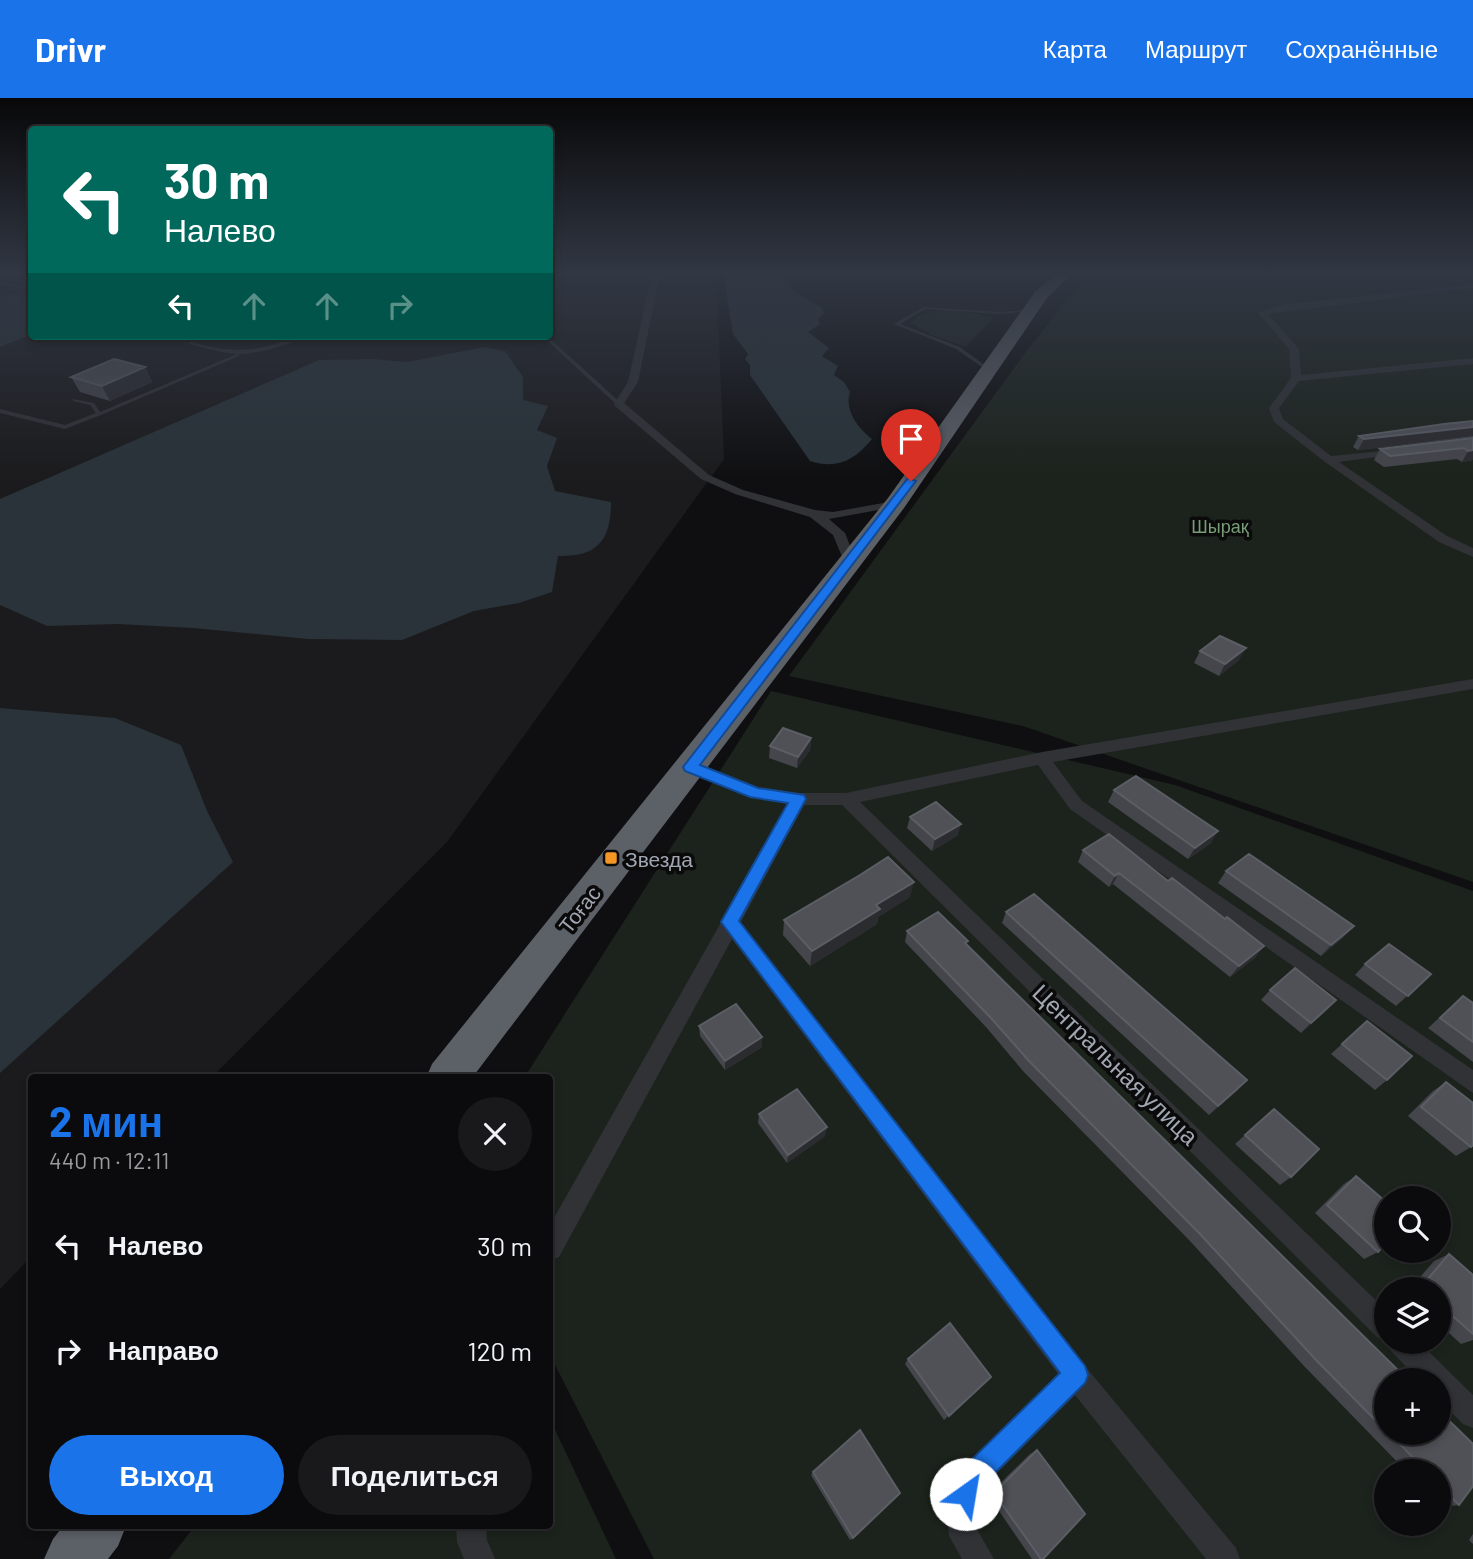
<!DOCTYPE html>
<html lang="ru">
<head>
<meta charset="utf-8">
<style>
	body { margin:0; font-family:Barlow,sans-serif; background:#19191b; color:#f1f3f6; height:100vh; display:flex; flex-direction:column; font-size:26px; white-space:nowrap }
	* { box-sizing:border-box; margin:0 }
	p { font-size:23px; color:#9a9b9d }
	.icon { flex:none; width:38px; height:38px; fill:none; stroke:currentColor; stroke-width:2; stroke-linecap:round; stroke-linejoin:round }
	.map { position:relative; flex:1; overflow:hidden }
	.side { position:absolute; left:28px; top:976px; width:525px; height:455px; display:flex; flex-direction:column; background:#0b0b0d; border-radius:7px; box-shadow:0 4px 10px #0003,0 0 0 2px #2b2b2e }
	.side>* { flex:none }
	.top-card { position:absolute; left:28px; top:28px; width:525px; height:214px; border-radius:7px; box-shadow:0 4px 10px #0003,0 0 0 2px #2b2b2e; background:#00695c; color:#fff; overflow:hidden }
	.buttons { position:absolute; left:1374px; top:1088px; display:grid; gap:14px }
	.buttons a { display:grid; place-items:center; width:77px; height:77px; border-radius:50%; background:#0b0b0d; box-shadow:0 4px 10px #0003,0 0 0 2px #2b2b2e; font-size:35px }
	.pin { position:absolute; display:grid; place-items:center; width:60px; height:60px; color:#fff; margin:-72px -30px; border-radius:50% 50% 50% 0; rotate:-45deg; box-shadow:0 0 7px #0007 }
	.pin .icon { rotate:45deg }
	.me { position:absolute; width:77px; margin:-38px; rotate:32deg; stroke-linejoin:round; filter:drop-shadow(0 0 5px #0008) }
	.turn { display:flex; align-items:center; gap:24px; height:147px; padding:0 21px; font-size:32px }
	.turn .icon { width:91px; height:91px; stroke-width:2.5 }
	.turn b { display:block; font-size:49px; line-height:60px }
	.lanes { display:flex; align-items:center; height:66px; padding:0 21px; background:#0003; justify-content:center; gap:35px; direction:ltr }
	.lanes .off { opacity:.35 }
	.round { display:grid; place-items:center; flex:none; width:74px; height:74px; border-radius:37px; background:#19191b }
	.head { display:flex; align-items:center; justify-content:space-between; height:119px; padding:0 21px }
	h1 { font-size:42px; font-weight:700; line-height:52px; color:#1a73e8 }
	.cta { display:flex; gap:14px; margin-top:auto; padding:14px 21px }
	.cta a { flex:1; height:80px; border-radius:42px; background:#1a73e8; color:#fff; font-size:28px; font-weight:700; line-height:80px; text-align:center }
	.cta a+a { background:#19191b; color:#f1f3f6 }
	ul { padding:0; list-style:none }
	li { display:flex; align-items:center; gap:21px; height:105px; padding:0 21px }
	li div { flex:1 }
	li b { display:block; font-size:26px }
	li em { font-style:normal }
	header { display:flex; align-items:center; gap:42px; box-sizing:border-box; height:98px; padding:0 35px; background:#1a73e8; color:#fff }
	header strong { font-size:33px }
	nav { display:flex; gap:38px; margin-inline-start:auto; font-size:24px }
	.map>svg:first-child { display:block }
	.built { fill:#1b1b1d }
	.green { fill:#1c231c; fill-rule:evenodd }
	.water { fill:#293339 }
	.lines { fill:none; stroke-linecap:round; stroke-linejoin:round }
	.lane { fill:#303236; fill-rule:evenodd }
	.street { fill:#303236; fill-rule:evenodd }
	.highway { fill:#5c6067; fill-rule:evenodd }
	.wall { fill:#45464c }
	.shaded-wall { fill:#2b2c30 }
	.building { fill:#4f5157; stroke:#5b5e65; stroke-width:2 }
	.route { fill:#1a73e8; stroke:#114b97; stroke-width:2 }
	.poi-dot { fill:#f39625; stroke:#0a0a0b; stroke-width:2.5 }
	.labels { text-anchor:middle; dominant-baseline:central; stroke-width:7; stroke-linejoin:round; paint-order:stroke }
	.far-park-label { font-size:18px; fill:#789d76; stroke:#0a0a0b }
	.poi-label { font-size:21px; fill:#a0a7b2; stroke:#0a0a0b; text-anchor:start }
	.street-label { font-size:21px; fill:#a0a7b2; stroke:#0a0a0b }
	.near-street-label { font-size:24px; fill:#a0a7b2; stroke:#0a0a0b }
</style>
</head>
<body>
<header>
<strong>Drivr</strong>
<nav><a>Карта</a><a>Маршрут</a><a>Сохранённые</a></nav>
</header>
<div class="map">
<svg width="1473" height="1461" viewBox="0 0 1473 1461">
	<rect width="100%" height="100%" fill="#0f0f11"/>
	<!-- built -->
	<path class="built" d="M0 175H31L32 238H550V175H716L724 361 447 744 211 980H32L31 1159 0 1191Z"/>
	<!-- green -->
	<path class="green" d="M1089 175H1473V784L1023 628 789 578 1028 251Z
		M942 212 972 215 993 220 966 249 933 238 911 225 919 218Z
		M771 593 1175 687 1473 793V1461H654L550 1257V980H524ZM1386 1101H1438V1153H1386ZM1386 1192H1438V1244H1386ZM1386 1283H1438V1335H1386ZM1386 1374H1438V1426H1386Z
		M550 1321 616 1461H169L195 1428H550Z"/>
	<!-- water -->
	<path class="water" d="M723 175H781L795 194 822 210 824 216 818 221 820 226 808 234 829 250 822 258 838 268 834 277 844 284 850 294C844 312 858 330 872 341 855 362 837 372 810 363L750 277V267L745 261 748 256 733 236Z
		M11 196 31 201V237L0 249V200Z
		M484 249 505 253 523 279V302L548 308 537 332 557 340 547 368 555 393 611 404C611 443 597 459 558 458L552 494 519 505 474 513 402 542 308 541 193 530 118 526 47 528 0 507V401L319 262 373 261 407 264Z
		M0 610 115 620 181 647 207 713 233 764 0 975Z"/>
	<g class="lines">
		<!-- lane -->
		<path class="lane" d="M0 184 32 190V192L0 186Z
			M924 209 999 214 1030 212 1032 213 999 216 925 211 900 226 960 249 990 271V272L988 273 956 251 894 226Z
			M190 238H194L193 244C233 257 260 253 299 238H305C285 249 261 255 237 256L239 257V258L101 317 65 331 0 315V311L65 327 96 315 90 307 73 303V301L94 305 100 314 237 256 221 254 189 246Z
			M542 238H547L621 305V307H617Z"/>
		<!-- street -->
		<path class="street" d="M652 175H660L638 284 624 305 709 377 743 392 815 412 833 414 900 402V408L829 421 845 435 856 463 855 466H845L833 437 810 419 735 396 701 381 615 308 614 306 628 284Z
			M1473 186V190L1268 216 1299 251 1301 277 1473 260V266L1299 283 1279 310 1283 321 1331 358 1403 351V355L1399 356 1339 364 1447 438 1473 450V459L1439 444 1325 364 1274 324 1269 310 1291 280 1289 251 1258 215 1280 207Z
			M1473 581V591L1053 664 1082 703 1473 972V995L1070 711 1038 667 860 704 1386 1212V1243L1377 1239 842 707H804L741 824 1085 1268 1236 1450 1240 1461H1206L1075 1297 983 1389 977 1412 978 1433 994 1461H962L949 1438 947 1412 961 1371 1058 1276 732 841 559 1159 550 1162V1127L788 706 750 699 684 673 682 669 684 665H696L758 689 799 695H846L1042 654Z
			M1387 1244H1419L1473 1297V1330L1463 1326 1438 1301V1283H1420L1391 1253Z
			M456 1428H486L487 1442 495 1461H464L457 1444Z"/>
		<!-- highway -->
		<path class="highway" d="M1057 175H1073L1047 200 904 410 472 980H426L432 966 888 400 1035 194Z
			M63 1428H126L118 1448 108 1461H44L53 1441Z"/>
	</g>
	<!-- wall -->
	<path class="wall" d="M145 269 152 284 110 303 80 294 71 279Z
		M1473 323V339L1358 352 1353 349 1359 338Z
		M1473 340V362L1462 364 1457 361 1384 369 1374 362 1380 351Z
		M1200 553 1239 562 1219 578 1194 565Z
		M811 640 810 652 797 670 769 660 770 648Z
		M1114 692 1211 745 1188 761 1108 704Z
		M910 719 958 737 932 753 907 730Z
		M1083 752 1256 859 1230 879 1113 786 1109 789 1078 764Z
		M1226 773 1344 839 1321 858 1218 785Z
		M910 799 878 819 877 826 810 868 783 837 784 822Z
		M1006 814 1238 992 1209 1017 1002 825Z
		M907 833 966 846 1386 1283V1335H1438L1459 1407 1441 1409 1438 1406V1374H1407L1304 1268 1190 1143 1023 973 986 929 905 844Z
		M1365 866 1431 876 1396 908 1355 877Z
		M1270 892 1336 902 1301 935 1261 902Z
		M1463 898 1473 905V964L1428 930Z
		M1367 923 1387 982 1375 992 1331 956Z
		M699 928 762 939V949L725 972 700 938Z
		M1446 984 1471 1049 1456 1058 1408 1018 1433 993Z
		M1274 1011 1291 1079 1280 1087 1235 1046Z
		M759 1016 825 1038 787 1065 758 1025Z
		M1356 1078 1378 1154 1364 1161 1315 1115 1344 1086Z
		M1449 1156 1473 1177V1242L1461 1246 1438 1225V1192H1409L1434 1163Z
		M908 1261 991 1279 944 1322 905 1266Z
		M1037 1352 1043 1461H1032L988 1397 1030 1356Z
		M813 1374 853 1440 850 1442 811 1377Z
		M1473 1436V1446L1469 1442Z"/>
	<!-- shaded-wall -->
	<path class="shaded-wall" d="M145 269 152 284 110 303 102 288Z
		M1473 329V338L1358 352 1364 341Z
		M1473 352V362L1462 364 1468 353Z
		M1246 550 1239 562 1219 578 1225 566Z
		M811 640 810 652 797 670 798 659Z
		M961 726 958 737 932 753 935 741Z
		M1218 733 1211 745 1188 761 1195 750Z
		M1119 775 1113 786 1109 789 1115 778Z
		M914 784 910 799 878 819 877 826 810 868 812 853 876 807Z
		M1354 828 1344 839 1321 858 1331 847Z
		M1264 848 1256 859 1230 879 1239 868Z
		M1336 902 1326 913 1301 935 1311 925Z
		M762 939V949L725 972V963Z
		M1247 982 1238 992 1209 1017 1218 1008Z
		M827 1029 825 1038 787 1065 788 1057Z"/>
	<!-- building -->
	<path class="building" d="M114 261 145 269 102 288 71 279Z
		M1473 323V329L1364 341 1359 338 1444 326Z
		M1473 340V352L1468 353 1464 350 1390 358 1380 351Z
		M1220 538 1246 550 1225 566 1200 553Z
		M783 630 811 640 798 659 770 648Z
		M1136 678 1218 733 1195 750 1114 692Z
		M936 704 961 726 935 741 910 719Z
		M1109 736 1168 783 1172 780 1225 821 1227 819 1264 848 1239 868 1119 775 1115 778 1083 752Z
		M1249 756 1354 828 1331 847 1226 773Z
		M888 759 914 784 876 807 880 811 812 853 784 822 860 777Z
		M1034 796 1247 982 1218 1008 1006 814Z
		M938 814 968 843 965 845 1409 1283H1386V1333L1317 1263 1200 1136 1029 963 990 919 907 833Z
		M1389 846 1431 876 1408 898 1365 866Z
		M1295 870 1336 902 1311 925 1270 892Z
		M1463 898 1473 905V944L1440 920Z
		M736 906 762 939 725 963 699 928Z
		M1367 923 1412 958 1387 982 1342 946Z
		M1446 984 1473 1005V1047L1471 1049 1421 1009Z
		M797 991 827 1029 788 1057 759 1016Z
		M1274 1011 1319 1051 1291 1079 1245 1037Z
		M1356 1078 1386 1104V1145L1378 1154 1327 1107Z
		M1449 1156 1473 1177V1236L1438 1205V1192H1424L1421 1189Z
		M950 1225 991 1279 949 1318 908 1261Z
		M1438 1312 1473 1346V1388L1459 1407 1438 1386V1374H1427L1389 1335H1438Z
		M860 1332 900 1395 853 1440 813 1374Z
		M1037 1352 1085 1416 1043 1461H1041L994 1395Z"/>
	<!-- sky -->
	<linearGradient id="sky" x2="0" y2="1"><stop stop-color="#080809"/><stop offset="0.46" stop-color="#313743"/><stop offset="1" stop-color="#313743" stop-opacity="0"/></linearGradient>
	<rect width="1473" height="380" fill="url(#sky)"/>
	<!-- route -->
	<path class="route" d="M908 380 916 383 700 667 758 690 804 697 806 701 739 823 1085 1268 1088 1277 1085 1285 982 1388 975 1406 966 1409 957 1406 953 1396 962 1371 1060 1275 721 824 788 705 750 699 685 673 683 669Z"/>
	<!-- markers -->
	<rect class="poi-dot" x="604" y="753" width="14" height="14" rx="3.5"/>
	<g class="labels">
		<!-- far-park labels -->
		<g class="far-park-label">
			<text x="1220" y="428">Шырақ</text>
		</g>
		<!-- poi labels -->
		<g class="poi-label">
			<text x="625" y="760">Звезда</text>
		</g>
		<!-- street labels -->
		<g class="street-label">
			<text transform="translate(579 811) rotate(-52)">Тоғас</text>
		</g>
		<!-- near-street labels -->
		<g class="near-street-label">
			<text transform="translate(1116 966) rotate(44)">Центральная улица</text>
		</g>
	</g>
</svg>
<div class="buttons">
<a><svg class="icon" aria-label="search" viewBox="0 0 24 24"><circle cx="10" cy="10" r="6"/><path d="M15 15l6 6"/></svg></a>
<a><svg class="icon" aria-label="layers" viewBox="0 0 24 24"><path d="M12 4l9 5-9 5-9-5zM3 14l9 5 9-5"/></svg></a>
<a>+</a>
<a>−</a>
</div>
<div class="pin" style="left:911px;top:383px;background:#d93025"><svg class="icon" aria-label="arrive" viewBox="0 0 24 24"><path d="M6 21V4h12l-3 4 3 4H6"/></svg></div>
<svg class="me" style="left:966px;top:1396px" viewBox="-20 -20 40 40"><circle r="19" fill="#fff"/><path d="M0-13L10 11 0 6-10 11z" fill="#1a73e8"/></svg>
<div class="top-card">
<div class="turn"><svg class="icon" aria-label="left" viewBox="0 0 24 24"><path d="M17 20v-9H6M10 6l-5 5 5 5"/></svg><div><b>30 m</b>Налево</div></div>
<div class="lanes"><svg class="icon" aria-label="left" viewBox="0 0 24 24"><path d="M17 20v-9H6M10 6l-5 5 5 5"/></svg><svg class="icon off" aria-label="ahead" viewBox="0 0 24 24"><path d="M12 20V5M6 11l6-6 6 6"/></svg><svg class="icon off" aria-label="ahead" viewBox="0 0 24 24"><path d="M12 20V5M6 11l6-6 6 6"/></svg><svg class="icon off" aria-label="right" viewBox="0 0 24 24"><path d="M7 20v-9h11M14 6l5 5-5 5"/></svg></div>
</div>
<section class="side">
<div class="head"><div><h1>2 мин</h1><p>440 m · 12:11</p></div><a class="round"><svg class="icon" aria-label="close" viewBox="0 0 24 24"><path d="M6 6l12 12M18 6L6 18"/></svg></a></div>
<ul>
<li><svg class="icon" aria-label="left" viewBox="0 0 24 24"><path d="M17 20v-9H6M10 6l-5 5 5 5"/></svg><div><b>Налево</b></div><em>30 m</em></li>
<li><svg class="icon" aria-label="right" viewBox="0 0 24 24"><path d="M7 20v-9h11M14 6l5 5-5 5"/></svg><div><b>Направо</b></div><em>120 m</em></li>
</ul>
<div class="cta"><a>Выход</a><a>Поделиться</a></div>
</section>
</div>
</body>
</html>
